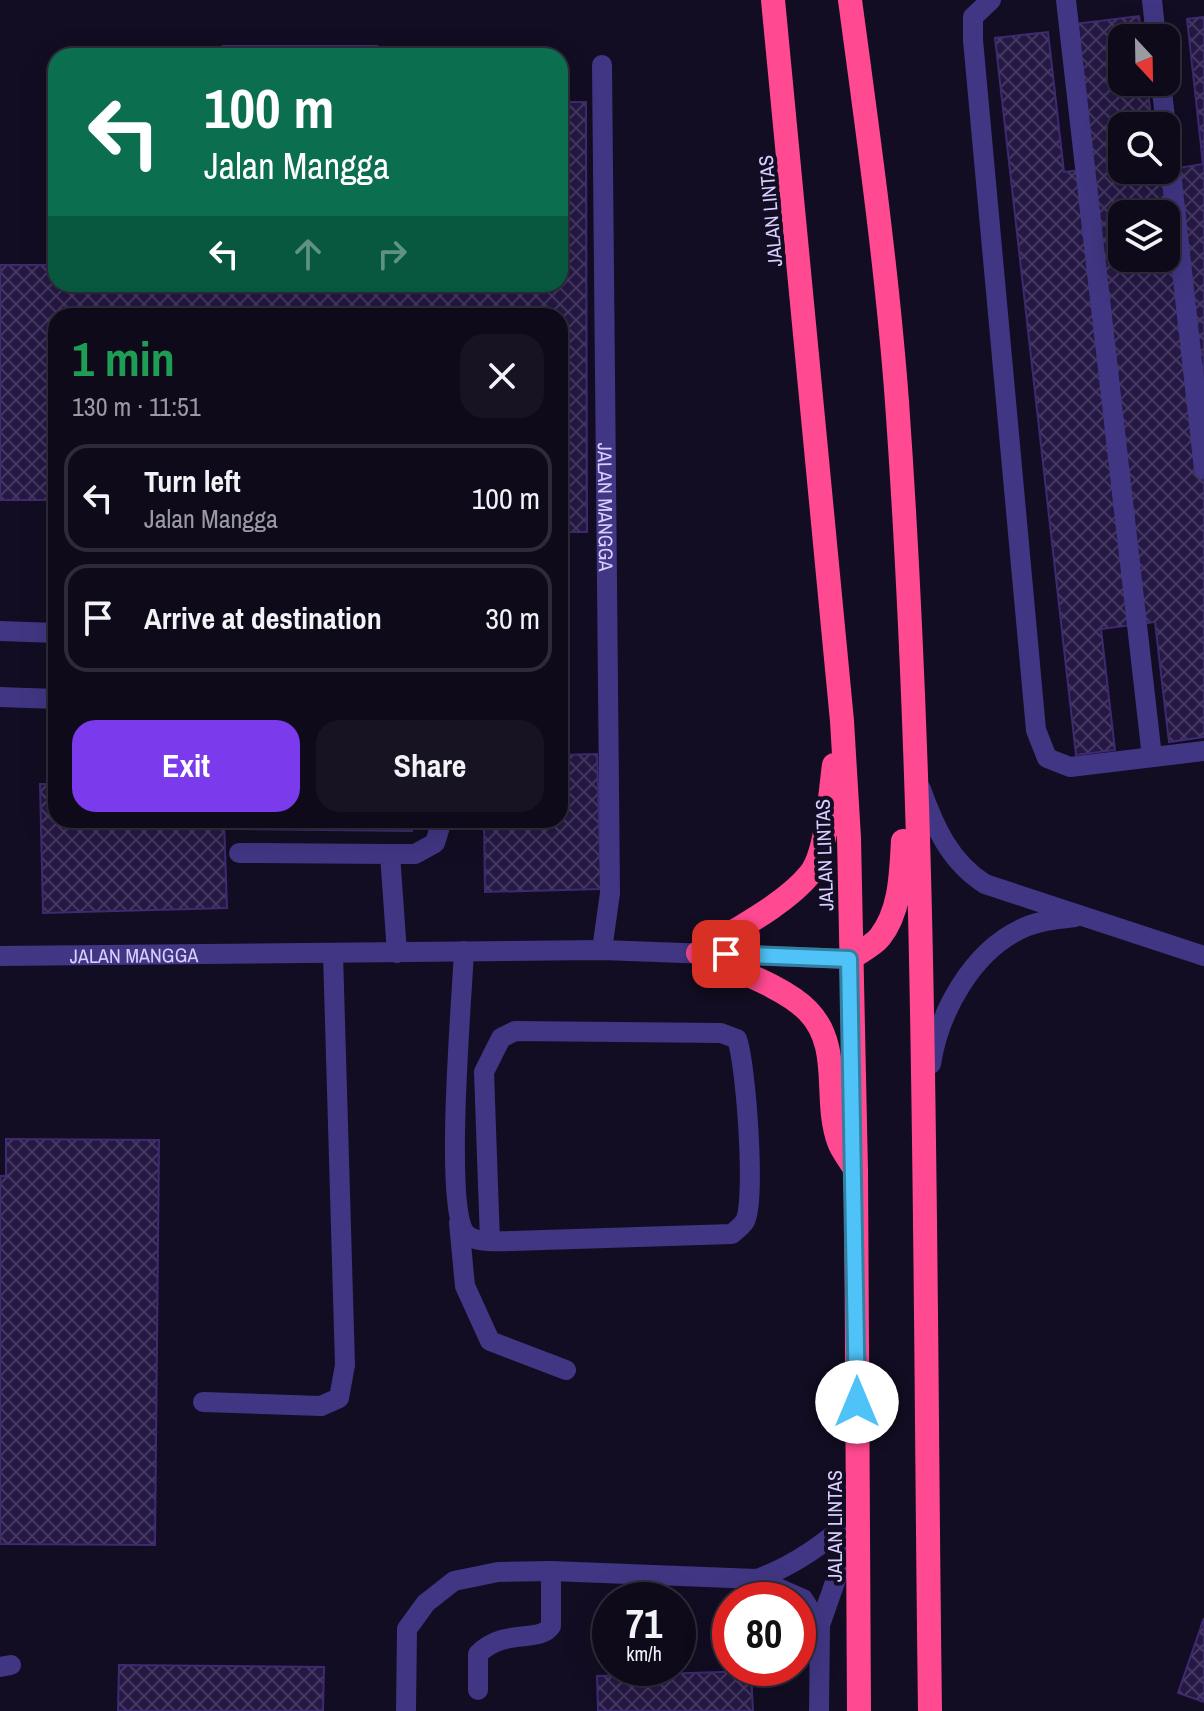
<!DOCTYPE html>
<html lang="en">
<head>
<meta charset="utf-8">
<style>
	body { margin:0; font-family:"Archivo Narrow",sans-serif; background:#171323; color:#f1f3f6; height:100vh; display:flex; flex-direction:column; font-size:30px; white-space:nowrap }
	* { box-sizing:border-box; margin:0 }
	p { font-size:26px; color:#9b9aa2 }
	.icon { flex:none; width:44px; height:44px; fill:none; stroke:currentColor; stroke-width:2; stroke-linecap:round; stroke-linejoin:round }
	.map { position:relative; flex:1; overflow:hidden }
	.details { position:absolute; left:48px; top:308px; width:520px; height:520px; display:flex; flex-direction:column; background:#0e0a1a; border-radius:24px; box-shadow:0 8px 32px #0002,0 0 0 2px #2e2b39 }
	.details>* { flex:none }
	.hud { position:absolute; left:48px; top:48px; width:520px; height:244px; border-radius:24px; box-shadow:0 8px 32px #0002,0 0 0 2px #2e2b39; background:#0b6e4f; color:#fff; overflow:hidden }
	.needle { width:52px; rotate:158deg }
	.tools { position:absolute; left:1108px; top:24px; display:grid; gap:16px }
	.tools a { display:grid; place-items:center; width:72px; height:72px; border-radius:16px; background:#0e0a1a; box-shadow:0 8px 32px #0002,0 0 0 2px #2e2b39; font-size:40px }
	.speed { position:absolute; left:592px; top:1582px; display:flex; gap:16px; font-size:40px; font-weight:700; text-align:center }
	.speed>* { display:grid; place-content:center; width:104px; height:104px; border-radius:50%; background:#0e0a1a; box-shadow:0 8px 32px #0002,0 0 0 2px #2e2b39; line-height:1 }
	.speed small { font-size:20px; font-weight:400 }
	.speed .limit { border:12px solid #d22; background:#fff; color:#111 }
	.pin { position:absolute; display:grid; place-items:center; width:68px; height:68px; color:#fff; margin:-34px; border-radius:16px; box-shadow:0 4px 12px #0006 }
	.me { position:absolute; width:88px; margin:-44px; rotate:0deg; stroke-linejoin:round; filter:drop-shadow(0 0 6px #0008) }
	.turn { display:flex; align-items:center; gap:28px; height:168px; padding:0 24px; font-size:36px }
	.turn .icon { width:104px; height:104px; stroke-width:2.5 }
	.turn b { display:block; font-size:56px; line-height:68px }
	.lanes { display:flex; align-items:center; height:76px; padding:0 24px; background:#0003; justify-content:center; gap:40px; direction:ltr }
	.lanes .off { opacity:.35 }
	.round { display:grid; place-items:center; flex:none; width:84px; height:84px; border-radius:24px; background:#171323 }
	.overview { display:flex; align-items:center; justify-content:space-between; height:136px; padding:0 24px }
	h1 { font-size:48px; font-weight:800; line-height:60px; color:#1e9e55 }
	.button { display:flex; gap:16px; margin-top:auto; padding:16px 24px }
	.button a { flex:1; height:92px; border-radius:24px; background:#7c3aed; color:#fff; font-size:32px; font-weight:800; line-height:92px; text-align:center }
	.button a+a { background:#171323; color:#f1f3f6 }
	ul { padding:0; list-style:none }
	li { display:flex; align-items:center; gap:24px; height:108px; margin:0 16px 12px; padding:0 8px; border:4px solid #2e2b39; border-radius:24px }
	li div { flex:1 }
	li b { display:block; font-size:30px }
	li em { font-style:normal }
	.map>svg:first-child { display:block }
	.building { fill:url(#building-cross-hatch); stroke:#3e2a70; stroke-width:2; fill-rule:evenodd }
	.lines { fill:none; stroke-linecap:round; stroke-linejoin:round }
	.minor { stroke:#403683; stroke-width:20 }
	.highway { stroke:#ff4990; stroke-width:24 }
	.route-casing { stroke:#337fa1; stroke-width:20 }
	.route { stroke:#4fc3f7; stroke-width:14 }
	.labels { text-anchor:middle; dominant-baseline:central; stroke-width:8; stroke-linejoin:round; paint-order:stroke }
	.street-label { font-size:20px; fill:#d8ceff; stroke:#120d22 }
</style>
</head>
<body>
<div class="map">
<svg width="1204" height="1711" viewBox="0 0 1204 1711">
	<defs>
		<pattern id="building-cross-hatch" width="8" height="8" patternUnits="userSpaceOnUse" patternTransform="scale(2)"><rect width="8" height="8" fill="#251844"/><path d="M0 0l8 8M0 8l8-8" fill="none" stroke="#443860"/></pattern>
	</defs>
	<rect width="100%" height="100%" fill="#120d22"/>
	<!-- building -->
	<path class="building" d="M1139 16 1142 38H1122V82H1147L1152 126H1122V170H1166L1203 164 1187 19 1204 17V737L1169 742 1155 622 1101 629 1115 750 1076 755 995 38 1048 32 1064 172 1091 169 1074 24ZM1122 214H1166V258H1122Z
		M223 46H377V56H223Z
		M560 102H586L587 532H560V316H56V500H0V265H56V284H560Z
		M597 754 601 889 485 892 484 820H560V755Z
		M40 784H56V820H224L227 908 43 913Z
		M231 820H412V831L231 829Z
		M6 1139 159 1140 155 1545 0 1544V1176H6Z
		M1204 1618V1702L1178 1693Z
		M119 1665 324 1667 323 1711H118Z
		M751 1671 753 1711H598L597 1676Z"/>
	<g class="lines">
		<!-- minor -->
		<g class="minor">
			<path d="M991 0 973 17V40L1036 730 1047 758 1070 767 1204 751"/>
			<path d="M1066 0 1152 757"/>
			<path d="M1152 0 1156 38"/>
			<path id="s1" d="M602 65 610 893 602 950"/>
			<path d="M1161 82 1204 469"/>
			<path d="M0 631 56 633"/>
			<path d="M0 697 56 699"/>
			<path d="M921 789C934 826 950 862 985 884L1204 956"/>
			<path d="M239 853 390 854 397 953"/>
			<path d="M390 854H415L435 843 442 820"/>
			<path d="M464 951C462 997 444 1204 465 1233 474 1244 499 1241 512 1241L732 1234C736 1230 742 1226 745 1221 756 1200 746 1064 737 1039L721 1033 515 1031 501 1038 484 1072 490 1241"/>
			<path id="s2" d="M0 956 602 950 849 959"/>
			<path d="M931 1064C939 1012 972 952 1021 929 1037 921 1057 919 1075 917"/>
			<path d="M459 1223 465 1286 490 1341 566 1370"/>
			<path d="M203 1402 321 1406 339 1398 345 1365 333 953"/>
			<path d="M757 1579C796 1565 825 1542 858 1516"/>
			<path d="M0 1667 11 1665"/>
			<path d="M478 1690V1654C505 1627 539 1644 551 1626V1571"/>
			<path d="M406 1711 407 1629 426 1603 454 1581 498 1572 551 1571 757 1579 803 1599 820 1625"/>
			<path d="M819 1711 820 1625 855 1525"/>
		</g>
		<!-- highway -->
		<path class="highway" d="M773 0 842 721 849 838 856 1171 859 1711
			M850 0C868 134 887 268 897 402 928 838 924 1275 930 1711
			M698 953C729 968 784 986 808 1011 843 1047 823 1099 839 1142 842 1151 850 1160 855 1169
			M698 953C731 932 785 905 810 874 827 853 830 793 834 765
			M849 959C858 953 873 946 880 937 901 910 901 873 903 841"/>
	</g>
	<g class="lines">
		<defs>
			<path id="route" d="M726 954 849 959 857 1402"/>
		</defs>
		<!-- route casing -->
		<use href="#route" class="route-casing"/>
		<!-- route -->
		<use href="#route" class="route"/>
	</g>
	<g class="labels">
		<!-- street labels -->
		<g class="street-label">
			<text transform="translate(770 211) rotate(-95)">JALAN LINTAS</text>
			<text stroke="none"><textPath href="#s1" startOffset="442">JALAN MANGGA</textPath></text>
			<text transform="translate(824 855) rotate(-92)">JALAN LINTAS</text>
			<text stroke="none"><textPath href="#s2" startOffset="134">JALAN MANGGA</textPath></text>
			<text transform="translate(834 1526) rotate(-90)">JALAN LINTAS</text>
		</g>
	</g>
</svg>
<div class="tools">
<a><svg class="needle" viewBox="-14 -14 28 28"><path d="M0-13l5 13h-10z" fill="#e53935"/><path d="M0 13l5-13h-10z" fill="#9b9aa2"/></svg></a>
<a><svg class="icon" aria-label="search" viewBox="0 0 24 24"><circle cx="10" cy="10" r="6"/><path d="M15 15l6 6"/></svg></a>
<a><svg class="icon" aria-label="layers" viewBox="0 0 24 24"><path d="M12 4l9 5-9 5-9-5zM3 14l9 5 9-5"/></svg></a>
</div>
<div class="speed"><div>71<small>km/h</small></div><div class="limit">80</div></div>
<div class="pin" style="left:726px;top:954px;background:#d93025"><svg class="icon" aria-label="arrive" viewBox="0 0 24 24"><path d="M6 21V4h12l-3 4 3 4H6"/></svg></div>
<svg class="me" style="left:857px;top:1402px" viewBox="-20 -20 40 40"><circle r="19" fill="#fff"/><path d="M0-13L10 11 0 6-10 11z" fill="#4fc3f7"/></svg>
<div class="hud">
<div class="turn"><svg class="icon" aria-label="left" viewBox="0 0 24 24"><path d="M17 20v-9H6M10 6l-5 5 5 5"/></svg><div><b>100 m</b>Jalan Mangga</div></div>
<div class="lanes"><svg class="icon" aria-label="left" viewBox="0 0 24 24"><path d="M17 20v-9H6M10 6l-5 5 5 5"/></svg><svg class="icon off" aria-label="ahead" viewBox="0 0 24 24"><path d="M12 20V5M6 11l6-6 6 6"/></svg><svg class="icon off" aria-label="right" viewBox="0 0 24 24"><path d="M7 20v-9h11M14 6l5 5-5 5"/></svg></div>
</div>
<section class="details">
<div class="overview"><div><h1>1 min</h1><p>130 m · 11:51</p></div><a class="round"><svg class="icon" aria-label="close" viewBox="0 0 24 24"><path d="M6 6l12 12M18 6L6 18"/></svg></a></div>
<ul>
<li><svg class="icon" aria-label="left" viewBox="0 0 24 24"><path d="M17 20v-9H6M10 6l-5 5 5 5"/></svg><div><b>Turn left</b><p>Jalan Mangga</p></div><em>100 m</em></li>
<li><svg class="icon" aria-label="arrive" viewBox="0 0 24 24"><path d="M6 21V4h12l-3 4 3 4H6"/></svg><div><b>Arrive at destination</b></div><em>30 m</em></li>
</ul>
<div class="button"><a>Exit</a><a>Share</a></div>
</section>
</div>
</body>
</html>
